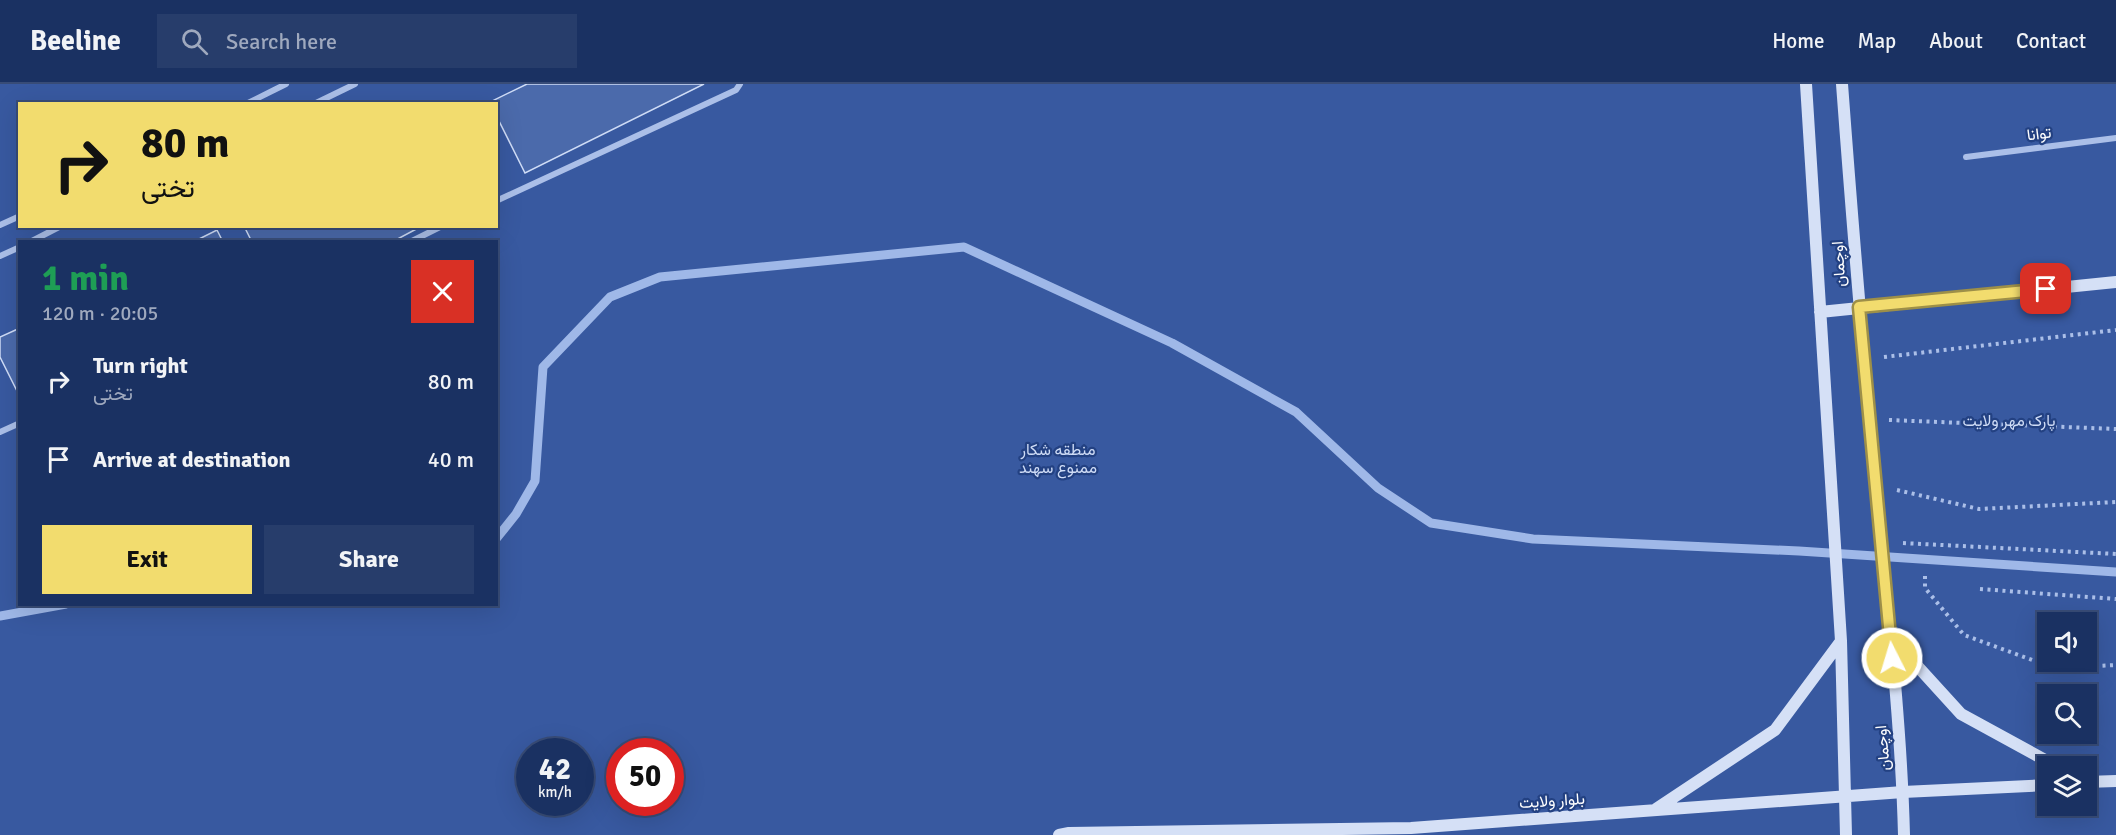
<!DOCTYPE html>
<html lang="en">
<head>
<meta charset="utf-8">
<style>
	body { margin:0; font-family:Signika,Vazirmatn,sans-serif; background:#273d6b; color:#f1f3f6; height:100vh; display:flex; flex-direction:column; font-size:22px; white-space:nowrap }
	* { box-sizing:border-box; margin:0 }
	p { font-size:20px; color:#9fa9be }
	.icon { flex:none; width:33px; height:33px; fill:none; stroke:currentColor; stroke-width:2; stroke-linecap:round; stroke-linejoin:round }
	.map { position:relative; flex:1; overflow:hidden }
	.side { position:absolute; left:18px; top:156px; width:480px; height:366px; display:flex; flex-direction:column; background:#1a3162; border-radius:0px; box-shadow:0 6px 24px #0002,0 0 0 2px #384c77 }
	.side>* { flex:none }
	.banner { position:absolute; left:18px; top:18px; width:480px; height:126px; border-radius:0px; box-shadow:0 6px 24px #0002,0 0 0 2px #384c77; background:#f2dc6e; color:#111; overflow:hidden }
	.buttons { position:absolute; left:2037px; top:528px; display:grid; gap:12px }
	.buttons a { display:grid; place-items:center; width:60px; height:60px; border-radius:0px; background:#1a3162; box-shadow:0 6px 24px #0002,0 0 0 2px #384c77; font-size:30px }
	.speed { position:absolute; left:516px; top:654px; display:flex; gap:12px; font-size:30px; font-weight:700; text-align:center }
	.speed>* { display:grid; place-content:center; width:78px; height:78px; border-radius:50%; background:#1a3162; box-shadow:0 6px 24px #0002,0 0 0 2px #384c77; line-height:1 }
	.speed small { font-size:15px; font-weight:400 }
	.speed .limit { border:9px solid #d22; background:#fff; color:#111 }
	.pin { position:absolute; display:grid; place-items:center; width:51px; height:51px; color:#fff; margin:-26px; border-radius:12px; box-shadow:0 3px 9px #0006 }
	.me { position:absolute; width:66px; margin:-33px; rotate:355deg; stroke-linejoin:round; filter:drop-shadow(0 0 4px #0008) }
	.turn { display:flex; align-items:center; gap:21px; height:126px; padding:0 24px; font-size:27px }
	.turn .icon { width:78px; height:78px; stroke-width:2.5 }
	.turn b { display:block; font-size:42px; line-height:51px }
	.round { display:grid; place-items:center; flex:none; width:63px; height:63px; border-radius:0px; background:#273d6b }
	.overview { display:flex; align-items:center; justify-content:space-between; height:102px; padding:0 24px }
	h1 { font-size:36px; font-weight:700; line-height:45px; color:#1e9e55 }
	.primary-button { display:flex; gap:12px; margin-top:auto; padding:12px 24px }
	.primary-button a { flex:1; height:69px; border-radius:0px; background:#f2dc6e; color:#111; font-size:24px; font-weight:700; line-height:69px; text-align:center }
	.primary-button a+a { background:#273d6b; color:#f1f3f6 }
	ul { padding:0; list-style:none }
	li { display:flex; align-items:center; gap:18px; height:78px; padding:0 24px }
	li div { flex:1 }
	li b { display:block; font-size:22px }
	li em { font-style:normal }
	header { display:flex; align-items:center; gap:36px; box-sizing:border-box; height:84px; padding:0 30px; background:#1a3162; border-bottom:2px solid #384c77 }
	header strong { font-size:28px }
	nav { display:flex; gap:33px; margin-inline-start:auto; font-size:21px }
	.search { width:420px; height:54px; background:#273d6b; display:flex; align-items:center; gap:15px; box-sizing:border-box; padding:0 21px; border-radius:0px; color:#9fa9be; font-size:22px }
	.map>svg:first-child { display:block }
	.green { fill:#3859a0; fill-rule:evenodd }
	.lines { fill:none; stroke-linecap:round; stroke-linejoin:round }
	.stream { stroke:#9fb8e8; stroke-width:9 }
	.building { fill:#4b6aab; stroke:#cfdcf6; stroke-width:1.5 }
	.path { stroke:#abbfe8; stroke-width:4; stroke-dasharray:3 4.5; stroke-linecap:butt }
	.street { stroke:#abbfe8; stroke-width:6 }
	.secondary { stroke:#d5e0f6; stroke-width:12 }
	.route-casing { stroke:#9d8f48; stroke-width:15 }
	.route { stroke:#f2dc6e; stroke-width:10 }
	.labels { text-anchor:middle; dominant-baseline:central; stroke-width:4.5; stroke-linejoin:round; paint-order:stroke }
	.street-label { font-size:16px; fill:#fff; stroke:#234182 }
	.park-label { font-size:16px; fill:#cfdcf6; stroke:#234182 }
</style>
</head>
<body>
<header>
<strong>Beeline</strong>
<div class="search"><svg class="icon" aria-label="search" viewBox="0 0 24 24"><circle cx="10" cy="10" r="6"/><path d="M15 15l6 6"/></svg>Search here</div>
<nav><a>Home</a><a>Map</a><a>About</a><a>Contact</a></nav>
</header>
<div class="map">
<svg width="2116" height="751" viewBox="0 0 2116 751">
	<rect width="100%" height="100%" fill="#234182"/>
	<!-- green -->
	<path class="green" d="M0 0H2116V751H0ZM20 20H496V142H20ZM20 158H496V520H20ZM2048 538H2086V578H2048ZM2048 610H2086V650H2048ZM530 668H580V718H530ZM620 668H670V718H620ZM2048 682H2086V722H2048Z"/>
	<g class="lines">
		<!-- stream -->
		<path class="stream" d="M496 455 516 430 535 397 543 283 610 213 660 193 964 163 1172 259 1296 328 1378 404 1431 439 1533 455 1799 467 2116 488
			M0 532 66 520"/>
	</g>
	<!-- building -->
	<path class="building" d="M527 0H704L525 89 496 31V20L490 18Z
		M248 142H422L392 158H252L245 144Z
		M217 146 223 158H193Z
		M20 244V313L0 273V253Z"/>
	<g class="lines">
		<!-- path -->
		<path class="path" d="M1884 273 2116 246
			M1889 336 2116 345
			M1897 406 1979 425 2116 418
			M1903 459 2116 470
			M1925 492V504L1964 551 2054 584 2116 581
			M1980 505 2116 515"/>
		<!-- street -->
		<path class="street" d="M246 20 286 0
			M314 20 355 0
			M1966 73 2116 54
			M496 117 736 6 740 0
			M0 141 20 132
			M30 158 61 142
			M410 158 442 142
			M0 172 20 163
			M0 348 20 339"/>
		<!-- secondary -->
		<path class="secondary" d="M1806 0 1841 557 1846 751
			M1842 0C1852 134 1863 269 1876 403 1887 518 1901 635 1904 751
			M1820 228 2116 198
			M1890 552 1961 630 2056 682
			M2086 698 2116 697
			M1656 725 1775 646 1841 557
			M1059 751 1069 749 1411 744 1903 708 2048 701"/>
	</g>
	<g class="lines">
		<defs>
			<path id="route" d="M1892 574 1859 223 2046 205"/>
		</defs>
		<!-- route casing -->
		<use href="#route" class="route-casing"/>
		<!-- route -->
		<use href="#route" class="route"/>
	</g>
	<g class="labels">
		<!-- street labels -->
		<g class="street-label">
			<text transform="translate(2039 50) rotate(-7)">توانا</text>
			<text transform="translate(1839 180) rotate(-94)">اوچمان</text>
			<text transform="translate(1883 664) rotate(-95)">اوچمان</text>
			<text transform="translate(1552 717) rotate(-4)">بلوار ولایت</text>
		</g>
		<!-- park labels -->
		<g class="park-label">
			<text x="2009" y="337">پارک مهر ولایت</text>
			<text x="1058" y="366">منطقه شکار<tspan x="1058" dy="18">ممنوع سهند</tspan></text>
		</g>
	</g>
</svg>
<div class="buttons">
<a><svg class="icon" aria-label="sound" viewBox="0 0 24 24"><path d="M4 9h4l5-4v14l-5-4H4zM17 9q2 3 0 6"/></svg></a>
<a><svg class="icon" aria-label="search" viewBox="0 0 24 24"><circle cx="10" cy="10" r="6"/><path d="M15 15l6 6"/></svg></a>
<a><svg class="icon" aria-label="layers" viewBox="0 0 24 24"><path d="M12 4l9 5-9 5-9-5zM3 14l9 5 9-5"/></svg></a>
</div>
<div class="speed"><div>42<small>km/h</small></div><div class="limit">50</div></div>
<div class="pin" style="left:2046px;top:205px;background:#d93025"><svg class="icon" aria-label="arrive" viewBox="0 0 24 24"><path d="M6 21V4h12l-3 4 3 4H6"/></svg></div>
<svg class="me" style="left:1892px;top:574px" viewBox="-20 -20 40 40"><circle r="17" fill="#f2dc6e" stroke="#fff" stroke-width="3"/><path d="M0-11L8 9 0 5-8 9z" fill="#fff"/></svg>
<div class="banner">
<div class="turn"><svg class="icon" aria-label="right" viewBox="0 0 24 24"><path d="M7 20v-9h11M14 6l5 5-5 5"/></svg><div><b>80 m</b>تختی</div></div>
</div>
<section class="side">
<div class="overview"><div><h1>1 min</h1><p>120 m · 20:05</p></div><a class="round" style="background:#d93025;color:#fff"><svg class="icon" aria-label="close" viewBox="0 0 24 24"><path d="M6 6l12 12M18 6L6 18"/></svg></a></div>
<ul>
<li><svg class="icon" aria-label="right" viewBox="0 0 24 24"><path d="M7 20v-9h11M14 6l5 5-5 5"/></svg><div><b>Turn right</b><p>تختی</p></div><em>80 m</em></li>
<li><svg class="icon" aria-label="arrive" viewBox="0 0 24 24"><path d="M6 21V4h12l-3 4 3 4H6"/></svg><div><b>Arrive at destination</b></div><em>40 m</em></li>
</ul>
<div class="primary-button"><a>Exit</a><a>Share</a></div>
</section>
</div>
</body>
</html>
